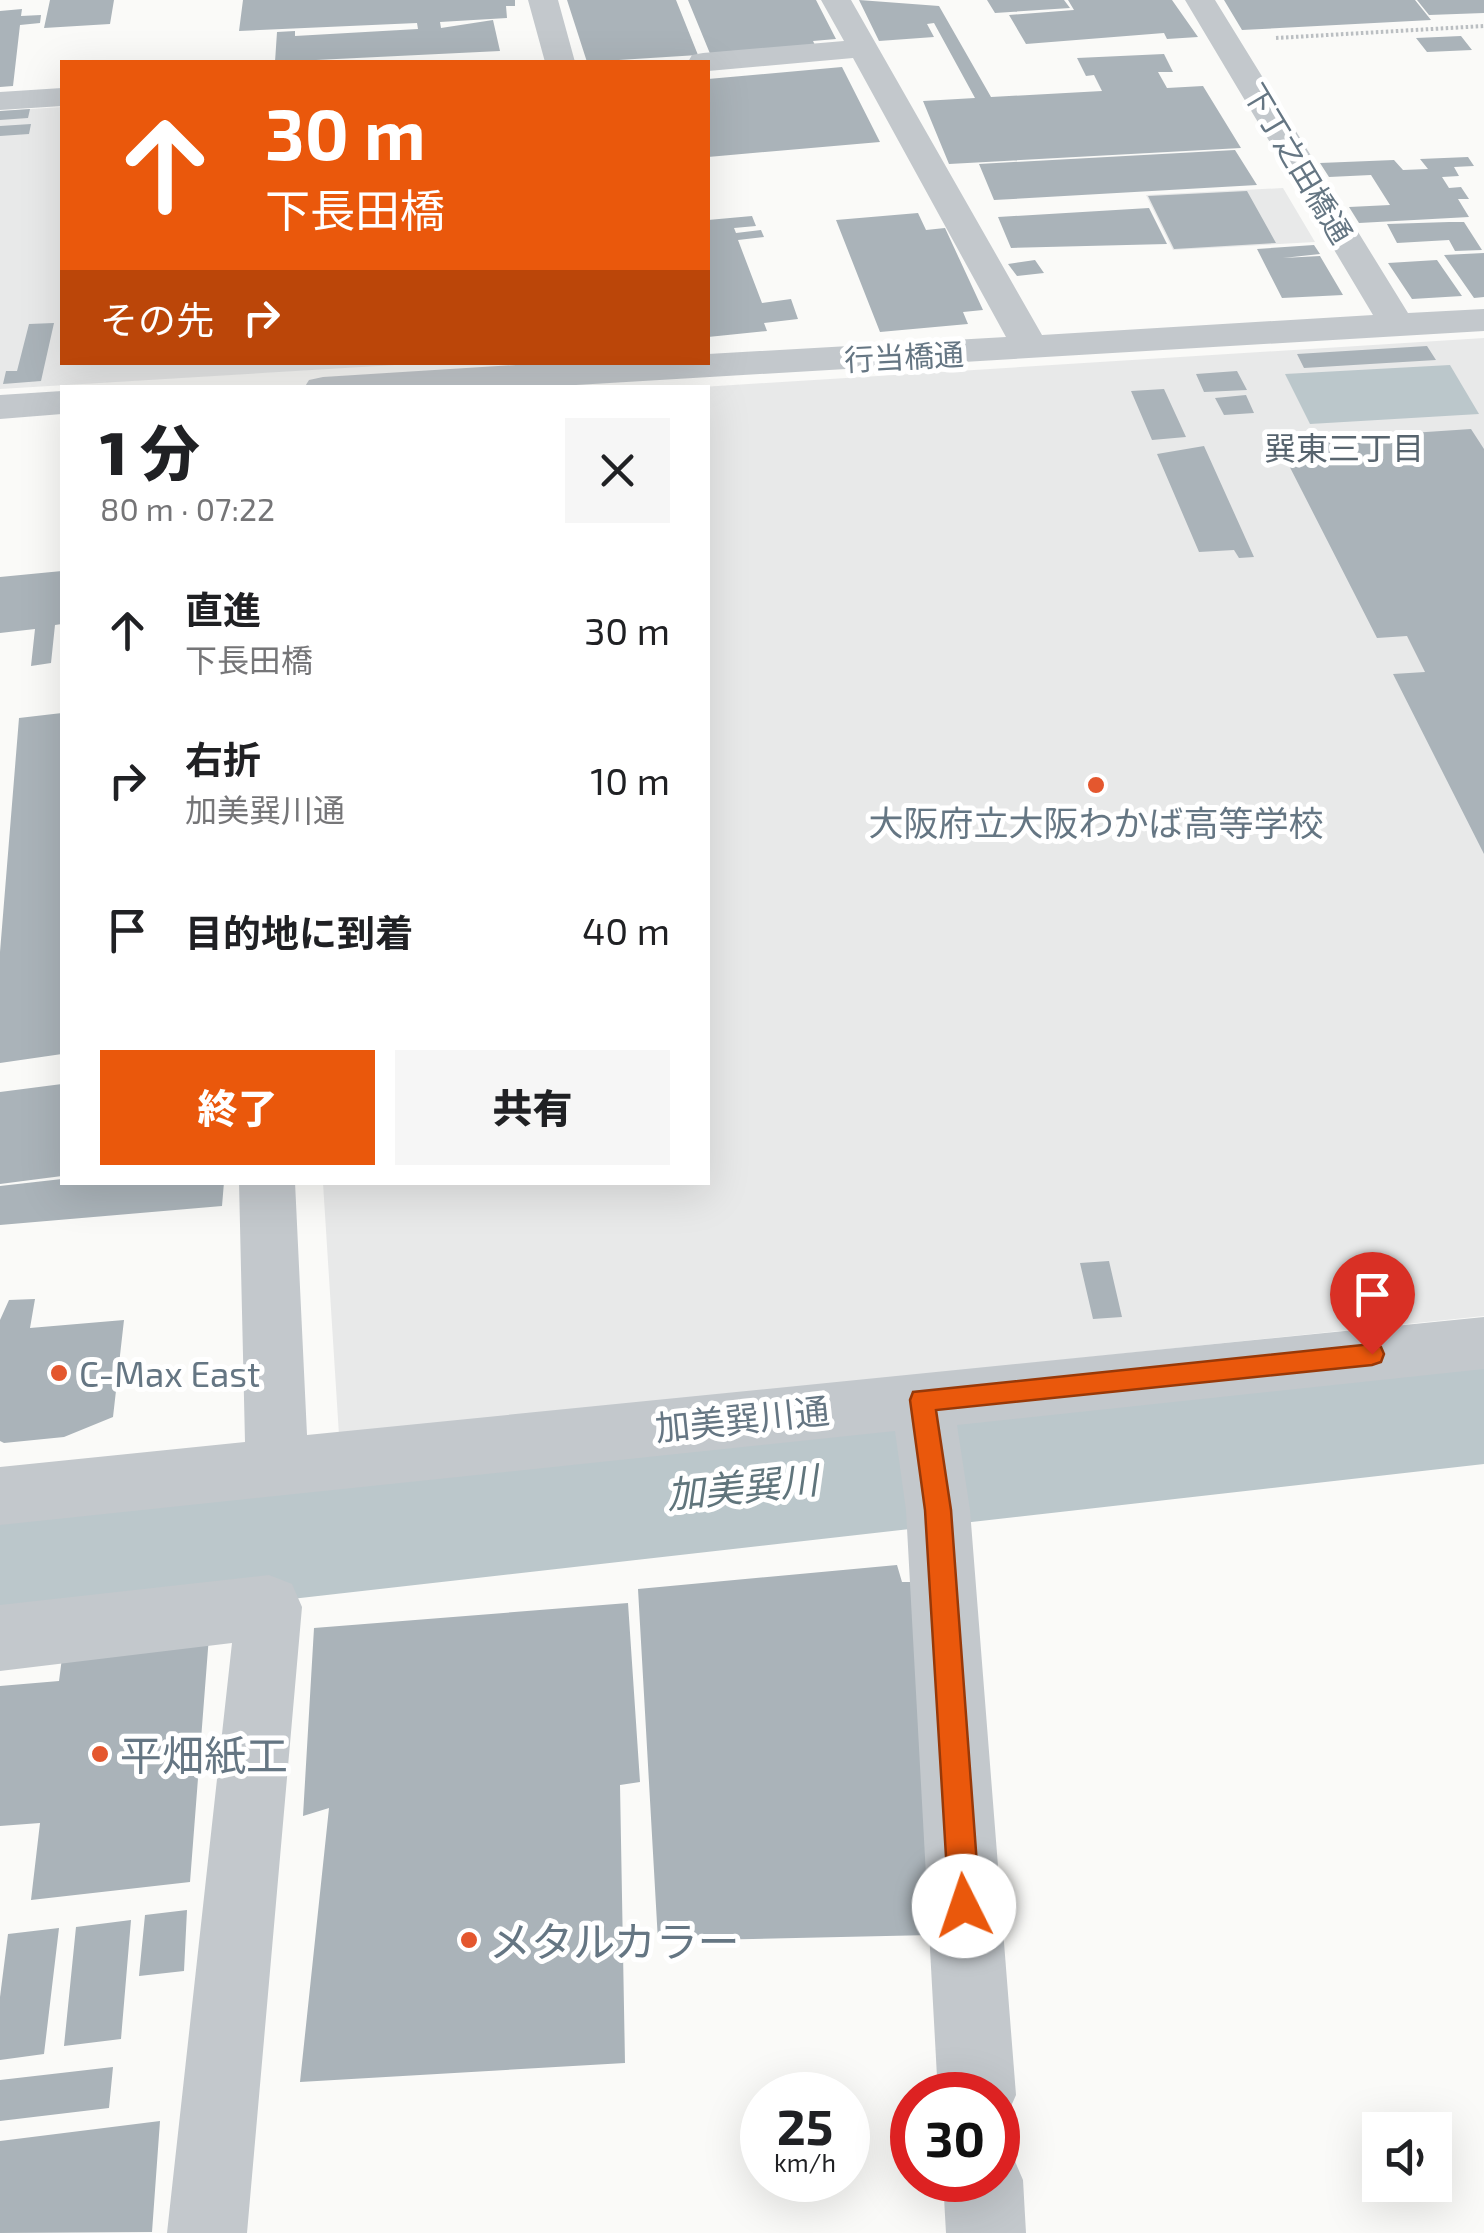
<!DOCTYPE html>
<html lang="ja">
<head>
<meta charset="utf-8">
<style>
	body { margin:0; font-family:"Exo 2","Noto Sans JP",sans-serif; background:#f6f6f6; color:#202124; height:100vh; display:flex; flex-direction:column; font-size:38px; white-space:nowrap }
	* { box-sizing:border-box; margin:0 }
	p { font-size:32px; color:#757577 }
	.icon { flex:none; width:55px; height:55px; fill:none; stroke:currentColor; stroke-width:2; stroke-linecap:round; stroke-linejoin:round }
	.map { position:relative; flex:1; overflow:hidden }
	.side { position:absolute; left:60px; top:385px; width:650px; height:800px; display:flex; flex-direction:column; background:#fff; border-radius:0px; box-shadow:0 10px 40px #0002 }
	.side>* { flex:none }
	.guide { position:absolute; left:60px; top:60px; width:650px; height:305px; border-radius:0px; box-shadow:0 10px 40px #0002; background:#ea580c; color:#fff; overflow:hidden }
	.controls { position:absolute; left:1362px; top:2112px; display:grid; gap:20px }
	.controls a { display:grid; place-items:center; width:90px; height:90px; border-radius:0px; background:#fff; box-shadow:0 10px 40px #0002; font-size:50px }
	.speed { position:absolute; left:740px; top:2072px; display:flex; gap:20px; font-size:50px; font-weight:700; text-align:center }
	.speed>* { display:grid; place-content:center; width:130px; height:130px; border-radius:50%; background:#fff; box-shadow:0 10px 40px #0002; line-height:1 }
	.speed small { font-size:25px; font-weight:400 }
	.speed .limit { border:15px solid #d22; background:#fff; color:#111 }
	.pin { position:absolute; display:grid; place-items:center; width:85px; height:85px; color:#fff; margin:-102px -42px; border-radius:50% 50% 50% 0; rotate:-45deg; box-shadow:0 0 10px #0007 }
	.pin .icon { rotate:45deg }
	.me { position:absolute; width:110px; margin:-55px; rotate:356deg; stroke-linejoin:round; filter:drop-shadow(0 0 8px #0008) }
	.turn { display:flex; align-items:center; gap:35px; height:210px; padding:0 40px; font-size:45px }
	.turn .icon { width:130px; height:130px; stroke-width:2.5 }
	.turn b { display:block; font-size:70px; line-height:85px }
	.then { display:flex; align-items:center; height:95px; padding:0 40px; background:#0003; gap:20px; font-size:38px }
	.round { display:grid; place-items:center; flex:none; width:105px; height:105px; border-radius:0px; background:#f6f6f6 }
	.head { display:flex; align-items:center; justify-content:space-between; height:170px; padding:0 40px }
	h1 { font-size:60px; font-weight:800; line-height:75px }
	.action { display:flex; gap:20px; margin-top:auto; padding:20px 40px }
	.action a { flex:1; height:115px; border-radius:0px; background:#ea580c; color:#fff; font-size:40px; font-weight:800; line-height:115px; text-align:center }
	.action a+a { background:#f6f6f6; color:#202124 }
	ul { padding:0; list-style:none }
	li { display:flex; align-items:center; gap:30px; height:150px; padding:0 40px }
	li div { flex:1 }
	li b { display:block; font-size:38px }
	li em { font-style:normal }
	.map>svg:first-child { display:block }
	.built { fill:#e8e9e9 }
	.water { fill:#bbc7cb }
	.lines { fill:none; stroke-linecap:round; stroke-linejoin:round }
	.river { fill:#bbc7cb; fill-rule:evenodd }
	.building { fill:#aab3b9 }
	.path { stroke:#bbbfc2; stroke-width:4; stroke-dasharray:2.5 2.5; stroke-linecap:butt }
	.street { fill:#c3c8cc; fill-rule:evenodd }
	.route { fill:#ea580c; stroke:#983908; stroke-width:2.5 }
	.poi-dot { fill:#e4572e; stroke:#fff; stroke-width:4 }
	.labels { text-anchor:middle; dominant-baseline:central; stroke-width:10; stroke-linejoin:round; paint-order:stroke }
	.far-street-label { font-size:30px; fill:#657683; stroke:#fff }
	.far-neighbourhood-label { font-size:32px; fill:#57646e; stroke:#fff }
	.poi-label { font-size:35px; fill:#657683; stroke:#fff }
	.street-label { font-size:35px; fill:#657683; stroke:#fff }
	.water-label { font-size:38px; font-style:italic; fill:#60757c; stroke:#fff }
	.near-poi-label { font-size:42px; fill:#657683; stroke:#fff; text-anchor:start }
</style>
</head>
<body>
<div class="map">
<svg width="1484" height="2233" viewBox="0 0 1484 2233">
	<rect width="100%" height="100%" fill="#fafaf8"/>
	<!-- built -->
	<path class="built" d="M62 107V362L428 363 0 389V111Z
		M1283 188 1315 242 1173 250 1146 195Z
		M1484 338V1316L339 1435 323 1183 708 1182V388L702 387Z"/>
	<!-- water -->
	<path class="water" d="M1450 365 1479 414 1310 424 1285 374Z"/>
	<g class="lines">
		<!-- river -->
		<path class="river" d="M1484 1346V1464L0 1632V1500Z"/>
	</g>
	<!-- building -->
	<path class="building" d="M50 0H114L110 24 44 28Z
		M243 0H515V6H506L507 18 440 22 441 28 493 20 500 51 275 62 277 32 295 31V36L418 29 417 23 239 31Z
		M567 0H676L698 55 587 62Z
		M688 0H816L836 39 813 41 816 47 711 56Z
		M859 0 939 6 991 97 1102 91 1094 75 1086 76 1077 58 1164 54 1173 72H1158L1167 88 1203 86 1241 148 949 164 923 101 975 98 934 23 927 24 934 37 879 41Z
		M987 0H1064L1070 8 995 13Z
		M1068 0H1172L1198 37 1167 39 1164 33 1026 44 1009 15 1074 10Z
		M1224 0H1415L1431 20 1242 30Z
		M1417 0H1484V13L1429 15Z
		M22 9 21 16 41 15 40 23 20 25 13 86 0 87V11Z
		M1461 36 1472 50 1427 52 1416 38Z
		M842 67 880 142 708 157V79Z
		M30 109 28 118 0 120V111Z
		M31 124 29 134 0 136V126Z
		M1235 150 1257 185 994 200 979 164Z
		M1468 157 1474 166 1454 167 1459 176 1442 177 1449 188 1461 187 1469 199H1458L1469 217 1359 223 1349 207 1390 205 1371 175 1329 177 1320 163 1394 160 1403 170 1428 169 1420 159Z
		M1247 191 1276 243 1174 249 1148 196Z
		M1149 208 1167 244 1011 248 998 217Z
		M918 213 926 230 945 228 983 310 963 312 968 324 880 332 836 220Z
		M752 216 756 226 734 228 736 233 761 230 764 237 738 240 762 303 791 299 798 319 764 323 767 331 708 337V220Z
		M1449 222H1464L1482 250 1455 251 1449 240 1397 243 1387 224Z
		M1314 245 1320 254 1283 258 1320 256 1343 295 1282 298 1257 249Z
		M1484 253V297L1474 298 1444 255Z
		M1035 260 1044 273 1017 276 1008 264Z
		M1437 260 1462 296 1412 299 1388 263Z
		M54 323 41 381 3 384 6 371H17L29 324Z
		M1427 346 1436 360 1304 368 1297 354Z
		M1237 371 1247 390 1204 392 1196 374Z
		M1164 389 1186 437 1152 440 1131 391Z
		M1246 395 1254 413 1224 415 1215 398Z
		M1471 429 1484 449V854L1393 674 1425 672 1407 636 1377 638 1277 442Z
		M1204 446 1254 557 1239 558 1234 550 1199 552 1157 454Z
		M62 571V624L55 625 51 663 31 666 35 629 0 633V577Z
		M62 713V1054L0 1063V952L19 718Z
		M62 1084V1176L0 1184V1092Z
		M62 1179V1182H224L222 1206 0 1225V1186Z
		M1109 1261 1122 1317 1093 1319 1080 1263Z
		M35 1299 30 1328 124 1320 113 1417 64 1437 4 1443 0 1441V1320L9 1300Z
		M897 1565 902 1582H920L931 1935 658 1941 638 1589Z
		M628 1603 640 1782 620 1785 625 2063 300 2082 329 1808 303 1816 314 1628Z
		M209 1636 190 1882 31 1900 40 1823 0 1826V1686L59 1681 63 1650Z
		M187 1910 184 1971 139 1976 145 1915Z
		M131 1920 121 2039 64 2046 76 1927Z
		M59 1928 44 2054 0 2060V1997L8 1934Z
		M113 2067 109 2108 0 2121V2080Z
		M160 2121 152 2232 0 2233V2141Z"/>
	<g class="lines">
		<!-- path -->
		<path class="path" d="M1276 38 1484 26"/>
		<!-- street -->
		<path class="street" d="M528 0H558L575 62H545Z
			M821 0H851L1042 335 1373 315 1185 0H1215L1408 313 1484 309V331L526 388H304L309 380 323 377 564 362H708V354L1006 337 853 58 708 71V62H688L692 55 703 53 844 41Z
			M62 88V106L0 110V92Z
			M62 391V414L0 419V395Z
			M239 1182H295L307 1435 1484 1317V1369L957 1425 970 1510 1016 2095 1004 2122 998 2125V2095H938L906 1510 895 1431 0 1525V1467L245 1442Z
			M269 1575 292 1584 302 1607 247 2233H167L232 1643 0 1671V1605Z
			M998 2146 1011 2152 1023 2180 1026 2233H946L943 2180H998Z"/>
	</g>
	<!-- route -->
	<path class="route" d="M1372 1344 1381 1347 1384 1354 1381 1362 1372 1365 936 1410 951 1510 980 1906 975 1917 964 1921 954 1917 949 1906 925 1510 910 1400 913 1392Z"/>
	<!-- markers -->
	<g class="poi-dot">
		<circle cx="1096" cy="785" r="10"/>
		<circle cx="59" cy="1373" r="10"/>
		<circle cx="100" cy="1754" r="10"/>
		<circle cx="469" cy="1940" r="10"/>
	</g>
	<g class="labels">
		<!-- far-street labels -->
		<g class="far-street-label">
			<text transform="translate(1299 163) rotate(59)">下丁之田橋通</text>
			<text transform="translate(904 356) rotate(-3)">行当橋通</text>
		</g>
		<!-- far-neighbourhood labels -->
		<g class="far-neighbourhood-label">
			<text x="1344" y="447">巽東三丁目</text>
		</g>
		<!-- poi labels -->
		<g class="poi-label">
			<text x="1096" y="822">大阪府立大阪わかば高等学校</text>
			<text x="79" y="1373" text-anchor="start">C-Max East</text>
		</g>
		<!-- street labels -->
		<g class="street-label">
			<text transform="translate(742 1418) rotate(-6)">加美巽川通</text>
		</g>
		<!-- water labels -->
		<g class="water-label">
			<text transform="translate(742 1486) rotate(-6)">加美巽川</text>
		</g>
		<!-- near-poi labels -->
		<g class="near-poi-label">
			<text x="120" y="1754">平畑紙工</text>
			<text x="489" y="1940">メタルカラー</text>
		</g>
	</g>
</svg>
<div class="controls">
<a><svg class="icon" aria-label="sound" viewBox="0 0 24 24"><path d="M4 9h4l5-4v14l-5-4H4zM17 9q2 3 0 6"/></svg></a>
</div>
<div class="speed"><div>25<small>km/h</small></div><div class="limit">30</div></div>
<div class="pin" style="left:1372px;top:1354px;background:#d93025"><svg class="icon" aria-label="arrive" viewBox="0 0 24 24"><path d="M6 21V4h12l-3 4 3 4H6"/></svg></div>
<svg class="me" style="left:964px;top:1906px" viewBox="-20 -20 40 40"><circle r="19" fill="#fff"/><path d="M0-13L10 11 0 6-10 11z" fill="#ea580c"/></svg>
<div class="guide">
<div class="turn"><svg class="icon" aria-label="ahead" viewBox="0 0 24 24"><path d="M12 20V5M6 11l6-6 6 6"/></svg><div><b>30 m</b>下長田橋</div></div>
<div class="then">その先<svg class="icon" aria-label="right" viewBox="0 0 24 24"><path d="M7 20v-9h11M14 6l5 5-5 5"/></svg></div>
</div>
<section class="side">
<div class="head"><div><h1>1 分</h1><p>80 m · 07:22</p></div><a class="round"><svg class="icon" aria-label="close" viewBox="0 0 24 24"><path d="M6 6l12 12M18 6L6 18"/></svg></a></div>
<ul>
<li><svg class="icon" aria-label="ahead" viewBox="0 0 24 24"><path d="M12 20V5M6 11l6-6 6 6"/></svg><div><b>直進</b><p>下長田橋</p></div><em>30 m</em></li>
<li><svg class="icon" aria-label="right" viewBox="0 0 24 24"><path d="M7 20v-9h11M14 6l5 5-5 5"/></svg><div><b>右折</b><p>加美巽川通</p></div><em>10 m</em></li>
<li><svg class="icon" aria-label="arrive" viewBox="0 0 24 24"><path d="M6 21V4h12l-3 4 3 4H6"/></svg><div><b>目的地に到着</b></div><em>40 m</em></li>
</ul>
<div class="action"><a>終了</a><a>共有</a></div>
</section>
</div>
</body>
</html>
